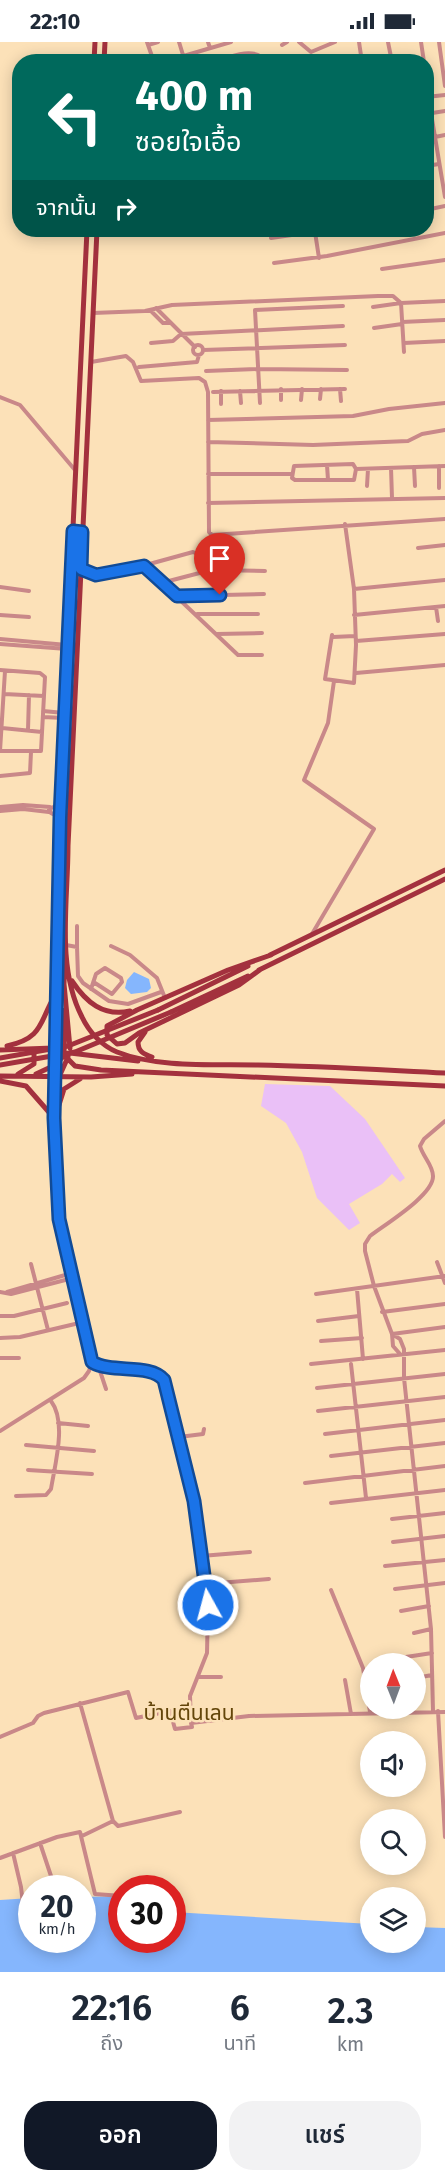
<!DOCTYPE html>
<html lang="th">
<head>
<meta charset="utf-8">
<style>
	body { margin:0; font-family:"Fira Sans","Noto Sans Thai",sans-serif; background:#f2f2f3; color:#1f2937; height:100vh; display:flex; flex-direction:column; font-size:22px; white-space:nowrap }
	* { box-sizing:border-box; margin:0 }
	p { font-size:20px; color:#747a83 }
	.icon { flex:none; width:33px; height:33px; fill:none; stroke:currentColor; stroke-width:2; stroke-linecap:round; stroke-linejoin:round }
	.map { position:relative; height:1930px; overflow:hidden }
	.drawer { display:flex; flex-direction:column; background:#fff; flex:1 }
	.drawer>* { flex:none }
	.hud { position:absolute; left:12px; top:12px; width:422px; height:183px; border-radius:24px; box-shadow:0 3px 15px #0003; background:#00695c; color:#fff; overflow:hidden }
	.needle { width:39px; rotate:359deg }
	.fabs { position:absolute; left:360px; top:1611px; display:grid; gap:12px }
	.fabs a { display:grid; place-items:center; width:66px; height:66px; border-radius:50%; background:#fff; box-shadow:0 3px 15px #0003; font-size:30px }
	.speed { position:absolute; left:18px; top:1833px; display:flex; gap:12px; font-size:30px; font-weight:700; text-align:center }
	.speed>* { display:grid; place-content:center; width:78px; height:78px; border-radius:50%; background:#fff; box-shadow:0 3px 15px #0003; line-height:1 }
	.speed small { font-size:15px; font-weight:400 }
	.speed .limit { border:9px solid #d22; background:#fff; color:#111 }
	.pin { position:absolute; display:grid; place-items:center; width:51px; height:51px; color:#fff; margin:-62px -26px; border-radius:50% 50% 50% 0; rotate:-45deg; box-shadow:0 0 6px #0007 }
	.pin .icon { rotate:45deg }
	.me { position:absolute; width:66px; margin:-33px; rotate:353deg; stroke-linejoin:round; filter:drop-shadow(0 0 4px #0008) }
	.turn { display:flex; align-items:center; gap:21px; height:126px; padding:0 24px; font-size:27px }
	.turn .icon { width:78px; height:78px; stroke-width:2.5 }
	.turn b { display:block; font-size:42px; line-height:51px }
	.then { display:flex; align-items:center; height:57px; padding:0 24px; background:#0003; gap:12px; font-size:22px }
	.eta { display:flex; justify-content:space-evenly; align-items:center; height:102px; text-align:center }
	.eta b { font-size:36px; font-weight:600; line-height:42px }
	.button { display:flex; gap:12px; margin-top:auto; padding:12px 24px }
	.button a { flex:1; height:69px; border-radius:24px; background:#111827; color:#fff; font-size:24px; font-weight:600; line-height:69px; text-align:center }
	.button a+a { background:#f2f2f3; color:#1f2937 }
	.status { display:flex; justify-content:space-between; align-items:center; height:42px; padding:0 30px; background:#fff; direction:ltr }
	.status svg { height:16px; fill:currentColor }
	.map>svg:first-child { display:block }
	.green { fill:#eac0f7 }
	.water { fill:#85b6fd }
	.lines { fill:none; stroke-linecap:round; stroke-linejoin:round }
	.minor { stroke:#c98889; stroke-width:4 }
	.major { stroke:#a3313e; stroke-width:5 }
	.major-bridge { stroke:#a3313e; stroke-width:5 }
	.route-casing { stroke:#114b97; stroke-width:15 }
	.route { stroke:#1a73e8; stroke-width:10 }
	.labels { text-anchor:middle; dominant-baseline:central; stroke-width:5; stroke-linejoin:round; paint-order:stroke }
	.quarter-label { font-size:21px; fill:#634509; stroke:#fce1b8 }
</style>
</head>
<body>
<div class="status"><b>22:10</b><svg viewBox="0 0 49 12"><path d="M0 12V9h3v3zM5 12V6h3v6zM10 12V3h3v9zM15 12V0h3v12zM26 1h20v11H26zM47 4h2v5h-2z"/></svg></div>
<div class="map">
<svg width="445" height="1930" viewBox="0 0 445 1930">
	<rect width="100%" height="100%" fill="#fce1b8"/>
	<!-- green -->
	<path class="green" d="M265 1042 330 1044 365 1077 405 1136 400 1140 392 1132 382 1142 349 1162 360 1181 349 1188 317 1156 302 1110 286 1081 261 1064Z"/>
	<!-- water -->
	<path class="water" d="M134 930 149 937 151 946 147 950 131 952 125 946 127 938Z
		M121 1854 122 1898H172L173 1870 370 1882V1900H416V1885L445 1886V1930H0V1858L31 1856 32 1898H82L83 1855Z"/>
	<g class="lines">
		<!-- minor -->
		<path class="minor" d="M147 0 154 20
			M179 0 183 13
			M208 0 210 6
			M299 0 311 10 335 0
			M359 0 362 20
			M388 0 392 20
			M421 0 424 20
			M439 0 445 44
			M148 3 158 0
			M282 3 287 0
			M163 20 231 0
			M215 20C229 15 256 3 266 20
			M426 29 430 55
			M426 55 445 53
			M431 71 445 155
			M426 72 445 69
			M435 95 445 93
			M426 99 435 98
			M426 124 439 122
			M426 168 445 164
			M315 190 319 216
			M271 196 326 188
			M274 221 327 214 445 191
			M382 227 445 218
			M373 265 401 261 404 310
			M156 266 195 305
			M150 268 163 281H169
			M93 271 145 269 172 263 378 254H393L401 261 445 259
			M402 280 445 278
			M374 286 402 282
			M151 301 173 299 181 292 343 284
			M404 301 445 299
			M193 308a5 5 0 1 1 10 0a5 5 0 1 1-10 0Z
			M203 308 345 303
			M91 320 126 314 133 320 141 339 199 336 205 340 208 350 209 490 212 493 445 477
			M139 325 197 320 199 313
			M206 329 258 327 347 328
			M340 347 341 359
			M221 349V362
			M240 349 241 361
			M213 350 345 347
			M0 355 20 363 75 428
			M320 357 321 347
			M281 358V347
			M301 358 302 347
			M260 361 255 268 343 264
			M208 378 353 374 389 367 445 361
			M208 400 313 403 408 399 422 392 445 388
			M353 422 356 427 354 438H295L292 436 294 424Z
			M327 423 328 438
			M439 424V446
			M414 425 415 444
			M391 426 392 456
			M356 427 445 424
			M208 432H292
			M367 444 368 427
			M208 461 445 456
			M418 506 445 503
			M144 524 238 613H262
			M81 527 96 533 124 529 193 510 210 517 211 528
			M165 540 211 528 265 529
			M0 545 29 549
			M354 547 445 538
			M178 554 264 552
			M436 565 438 579
			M197 572H258
			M0 573 29 575
			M354 573 445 564
			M217 592 262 591
			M332 593 325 637 354 641 356 603 354 547 345 482
			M333 595 355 594
			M0 597 67 603
			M356 599 445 592
			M0 602 67 607
			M0 628 40 631 45 635 41 709H0
			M356 631 445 623
			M4 652 44 654
			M43 669 64 671
			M43 675 64 676
			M2 686 42 690
			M28 688 29 653
			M0 709 5 629
			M0 734 30 731 31 710
			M0 765 23 763 50 765
			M0 769 23 767 49 770
			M60 776 51 771 49 767 60 762
			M312 892 374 787 304 738 328 681 334 639
			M66 903 77 905 78 934 83 941 109 959 128 962 161 950
			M111 904 130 913 157 936 165 956
			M77 905V884
			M91 947 96 932 105 926 121 936 122 940 112 952 95 941
			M53 1035 59 1177 92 1320C112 1333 150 1321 164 1338L194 1459 208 1563 207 1611 190 1654 191 1681
			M59 1057V1035
			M57 1081 58 1064
			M437 1220 445 1241
			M31 1222 48 1288
			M357 1247 363 1317
			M0 1250 11 1252 73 1236
			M7 1250 72 1231
			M316 1252 445 1234
			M382 1270 445 1262
			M0 1274H14L67 1261
			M318 1279 359 1274
			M0 1296 20 1295 75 1282
			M321 1299 362 1296
			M400 1312 393 1304 392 1292 445 1285
			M0 1316H19
			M311 1322 445 1308
			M351 1322 366 1456
			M98 1323 106 1347
			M317 1346 445 1332
			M318 1369 445 1355
			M58 1381 88 1384
			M0 1389 84 1336 89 1329 92 1320
			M325 1392 445 1378
			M179 1395 203 1392 204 1387
			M26 1403 94 1409
			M331 1414 445 1401
			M28 1428 92 1432
			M305 1441 445 1424
			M16 1454 46 1453 51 1447C55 1422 67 1380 51 1359
			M331 1461 445 1448
			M392 1477 445 1471
			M393 1500 445 1494
			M201 1514 250 1510
			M385 1524 445 1518
			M205 1542 269 1537
			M395 1547 445 1541
			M331 1548 363 1626 370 1670
			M401 1569 429 1564
			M414 1591 431 1587
			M406 1615 432 1611
			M198 1635H221
			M416 1636 432 1633
			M345 1638 351 1672
			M80 1661 113 1779 82 1794
			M433 1669 431 1587 404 1336V1307L400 1297 392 1292 374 1244 365 1209V1202L370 1194C384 1183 434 1153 433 1134 433 1123 423 1115 420 1104L424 1097 445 1079
			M438 1669 445 1795
			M0 1695 33 1681 38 1674 44 1671 128 1650 136 1676 170 1669 175 1687 192 1685 191 1681 249 1674 445 1670
			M113 1779 118 1784 180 1770
			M40 1801 55 1846
			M13 1811 21 1845 25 1880
			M0 1816 57 1795 80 1790 95 1852 122 1854
			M39 1842 53 1839"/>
		<!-- major -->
		<path class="major" d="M94 20 95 0
			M104 20 105 0
			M97 188 68 804C68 859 56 925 82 975 89 990 102 1004 117 1010 157 1026 215 1022 258 1023 320 1024 383 1028 445 1031
			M65 911 64 942 70 1006
			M270 913 445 828
			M261 927 239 943 139 991 125 1001 117 1002 107 993V984L137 968 228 928 271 913
			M259 928 445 837
			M72 939C86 960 103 975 130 969
			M158 968 248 924
			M171 970 248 934
			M145 990 138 1000C138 1009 143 1012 152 1015
			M7 1004C43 996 39 981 54 955
			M0 1008 53 1006
			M60 1009 75 1024 101 1028 445 1044
			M70 1011 138 1019
			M18 1032 34 1022V1012L29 1008
			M36 1032 53 1024 64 1014 65 968
			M0 1034 91 1035 132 1032
			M53 1035 60 762 87 188
			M59 1035 68 1015
			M0 1039 26 1044 54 1076
			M58 1066 64 1047 80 1037"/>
		<!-- major-bridge -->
		<path class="major-bridge" d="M0 1016 68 1004 158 968
			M0 1023 75 1010 171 970"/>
	</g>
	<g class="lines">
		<defs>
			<path id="route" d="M208 1563 194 1459 164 1338C150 1321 112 1332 92 1320L59 1177 54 1076 60 776 73 489 82 490 81 527 96 533 144 524 177 554 220 553"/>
		</defs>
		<!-- route casing -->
		<use href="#route" class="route-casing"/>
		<!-- route -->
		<use href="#route" class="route"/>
	</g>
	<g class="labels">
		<!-- quarter labels -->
		<g class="quarter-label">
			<text x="189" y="1671">บ้านตีนเลน</text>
		</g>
	</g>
</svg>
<div class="fabs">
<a><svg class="needle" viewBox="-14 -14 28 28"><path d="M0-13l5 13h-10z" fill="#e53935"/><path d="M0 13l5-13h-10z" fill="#747a83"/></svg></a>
<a><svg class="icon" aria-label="sound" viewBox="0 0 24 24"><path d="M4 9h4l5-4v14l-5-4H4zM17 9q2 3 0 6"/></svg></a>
<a><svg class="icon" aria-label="search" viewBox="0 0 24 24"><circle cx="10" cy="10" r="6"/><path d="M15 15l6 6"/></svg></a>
<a><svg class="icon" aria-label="layers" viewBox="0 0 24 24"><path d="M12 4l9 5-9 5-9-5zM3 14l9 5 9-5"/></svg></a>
</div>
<div class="speed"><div>20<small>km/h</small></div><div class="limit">30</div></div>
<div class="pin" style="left:220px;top:553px;background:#d93025"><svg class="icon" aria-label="arrive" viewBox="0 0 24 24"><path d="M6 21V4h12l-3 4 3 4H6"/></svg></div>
<svg class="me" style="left:208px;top:1563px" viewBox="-20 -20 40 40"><circle r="17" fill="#1a73e8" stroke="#fff" stroke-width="3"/><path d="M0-11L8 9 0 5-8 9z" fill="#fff"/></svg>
<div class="hud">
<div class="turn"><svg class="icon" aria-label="left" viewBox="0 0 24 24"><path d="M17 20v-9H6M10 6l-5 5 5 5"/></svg><div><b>400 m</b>ซอยใจเอื้อ</div></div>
<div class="then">จากนั้น<svg class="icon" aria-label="right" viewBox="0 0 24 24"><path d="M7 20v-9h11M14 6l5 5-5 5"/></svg></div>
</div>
</div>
<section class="drawer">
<div class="eta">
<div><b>22:16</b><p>ถึง</p></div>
<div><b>6</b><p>นาที</p></div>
<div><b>2.3</b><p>km</p></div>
</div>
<div class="button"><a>ออก</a><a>แชร์</a></div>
</section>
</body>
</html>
